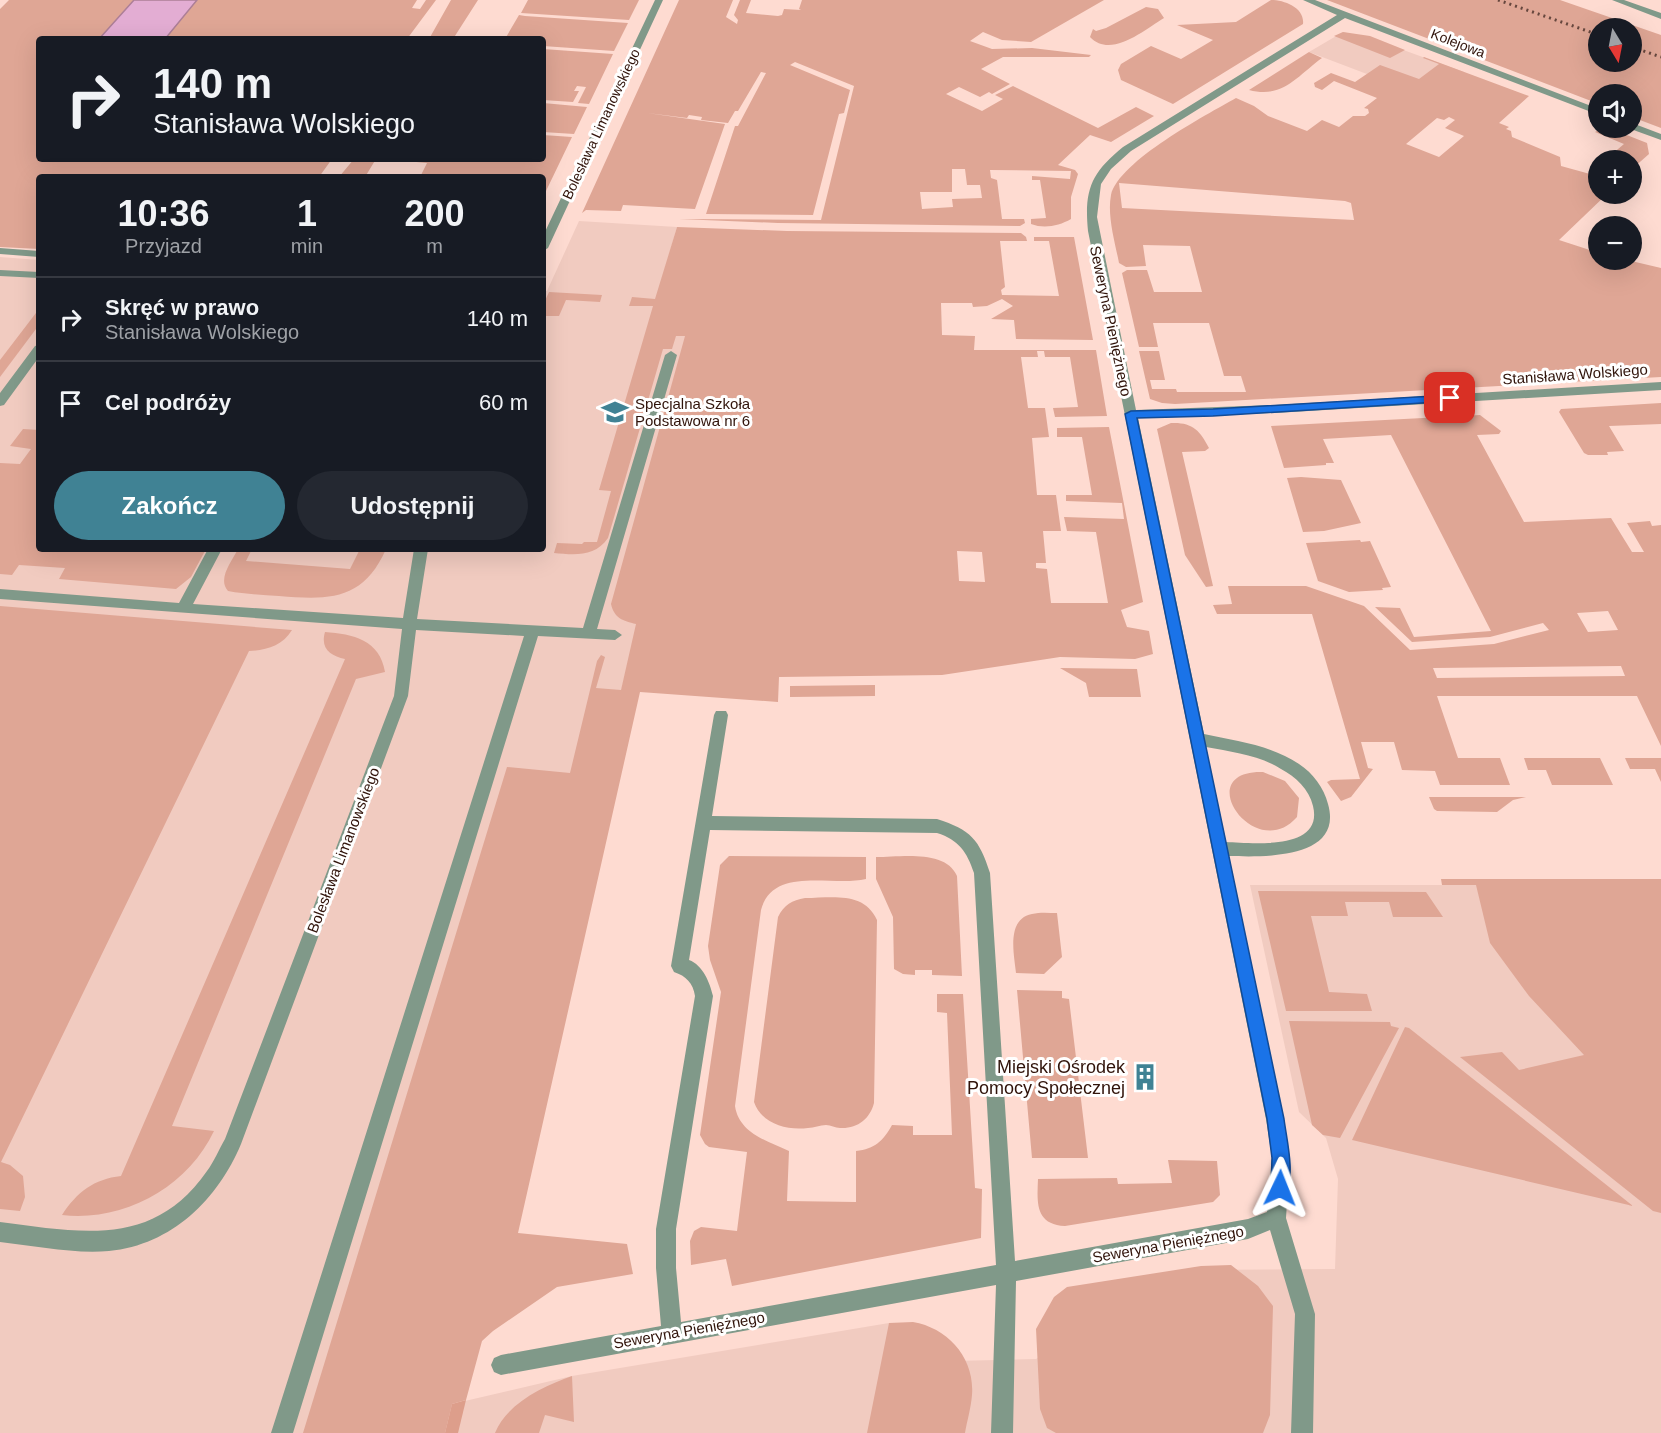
<!DOCTYPE html>
<html lang="pl">
<head>
<meta charset="utf-8">
<style>
	body { margin:0; font-family:Arial,sans-serif; background:#242831; color:#f1f3f6; height:100vh; display:flex; flex-direction:column; font-size:22px; white-space:nowrap }
	* { box-sizing:border-box; margin:0 }
	p { font-size:20px; color:#9ea1a6 }
	.icon { flex:none; width:33px; height:33px; fill:none; stroke:currentColor; stroke-width:2; stroke-linecap:round; stroke-linejoin:round }
	.map { position:relative; flex:1; overflow:hidden }
	.details { position:absolute; left:36px; top:174px; width:510px; height:378px; display:flex; flex-direction:column; background:#171b24; border-radius:6px; box-shadow:0 6px 24px #0002 }
	.details>* { flex:none }
	.hud { position:absolute; left:36px; top:36px; width:510px; height:126px; border-radius:6px; box-shadow:0 6px 24px #0002; background:#171b24; color:#f1f3f6; overflow:hidden }
	.needle { width:39px; rotate:170deg }
	.tools { position:absolute; left:1588px; top:18px; display:grid; gap:12px }
	.tools a { display:grid; place-items:center; width:54px; height:54px; border-radius:50%; background:#171b24; box-shadow:0 6px 24px #0002; font-size:30px }
	.pin { position:absolute; display:grid; place-items:center; width:51px; height:51px; color:#fff; margin:-26px; border-radius:12px; box-shadow:0 3px 9px #0006 }
	.me { position:absolute; width:66px; margin:-33px; rotate:2deg; stroke-linejoin:round; filter:drop-shadow(0 0 4px #0008) }
	.turn { display:flex; align-items:center; gap:21px; height:126px; padding:0 18px; font-size:27px }
	.turn .icon { width:78px; height:78px; stroke-width:2.5 }
	.turn b { display:block; font-size:42px; line-height:51px }
	.eta { display:flex; justify-content:space-evenly; align-items:center; height:102px; text-align:center }
	.eta b { font-size:36px; font-weight:600; line-height:42px }
	.button { display:flex; gap:12px; margin-top:auto; padding:12px 18px }
	.button a { flex:1; height:69px; border-radius:36px; background:#408294; color:#fff; font-size:24px; font-weight:600; line-height:69px; text-align:center }
	.button a+a { background:#242831; color:#f1f3f6 }
	ul { padding:0; list-style:none }
	li { display:flex; align-items:center; gap:18px; height:84px; padding:0 18px; border-top:2px solid #363941 }
	li div { flex:1 }
	li b { display:block; font-size:22px }
	li em { font-style:normal }
	.map>svg:first-child { display:block }
	.built { fill:#f1cbc0 }
	.green { fill:#dfa695; fill-rule:evenodd }
	.forest { fill:#dd9e8b }
	.water { fill:#e3add3; stroke:#ad7f97; stroke-width:1.5 }
	.lines { fill:none; stroke-linecap:round; stroke-linejoin:round }
	.minor { fill:#809989; fill-rule:evenodd }
	.rail { stroke:#66473e; stroke-width:3; stroke-dasharray:2 4; stroke-linecap:butt }
	.route { fill:#1a73e8; stroke:#114b97; stroke-width:1.5 }
	.labels { text-anchor:middle; dominant-baseline:central; stroke-width:6; stroke-linejoin:round; paint-order:stroke }
	.far-street-label { font-size:14px; fill:#30130a; stroke:#fff }
	.street-label { font-size:15px; fill:#30130a; stroke:#fff }
	.poi-label { font-size:15px; fill:#30130a; stroke:#fff; text-anchor:start }
	.near-poi-label { font-size:18px; fill:#30130a; stroke:#fff; text-anchor:end }
</style>
</head>
<body>
<div class="map">
<svg width="1661" height="1433" viewBox="0 0 1661 1433">
	<rect width="100%" height="100%" fill="#fedbd1"/>
	<!-- built -->
	<path class="built" d="M1343 32 1373 39 1464 72 1430 98 1309 52Z
		M579 221 677 227 656 299 703 300 651 565 452 1404 572 1376 889 1323 953 1361 1036 1359 1186 1270 1335 1269 1338 1179 1326 1138 1299 1112 1250 885H1478L1661 1076V1433H0V257L39 260V549H543V291H547Z"/>
	<!-- green -->
	<path class="green" d="M9 0H417L412 8 420 9 426 0H436L407 39H39V159H332L319 177H39V249L0 247V9Z
		M451 0H478L453 39H429Z
		M528 0H639L629 20 521 13Z
		M679 0H733L726 17 737 24 738 20 734 15 740 0H751L746 13 778 16 782 15 784 9 801 10 799 9 802 0H1104L1031 42 1002 40 983 32 970 41 992 49 1032 48 1091 55 1089 57H1003L981 69 1010 84 992 94 989 92 980 97 959 87 946 94 982 111 1003 99 995 95 1013 86 1098 128 1136 107 1154 116 1111 142 1090 135 1058 165 1075 170 1078 174 1071 197V219C1059 226 1044 229 1031 224V219L1046 218 1040 180H1032V176L1070 179 1071 171 990 170 991 178 997 180 1002 219H1024L1025 223 1020 226 778 223 679 219 821 220 854 86 795 62 790 65 850 90 844 113 839 114 813 215 706 214 735 126H738L766 73 761 72 738 111H735L728 123 701 120 702 117 689 115 687 118 647 113 725 124 695 209 623 205 621 211 586 210 582 213ZM952 169H965L967 185H980L982 198 952 199 953 207 922 209 920 192H952Z
		M1271 0C1285 0 1305 8 1303 24L1173 104 1121 80 1118 70 1121 64 1151 46 1181 59 1213 40 1177 25 1236 22Z
		M1327 0H1560L1661 35V128L1632 117V94H1599V104ZM1599 28H1632V62H1599Z
		M1146 7 1158 9 1164 18C1144 30 1111 59 1090 37L1093 29 1096 31 1106 28Z
		M519 15 525 16 628 23 614 51 543 46V39H505Z
		M1343 32 1370 36 1405 50 1390 58 1334 36Z
		M543 49 613 54 589 104 578 103 586 87 577 86 574 91H579L573 102 543 100Z
		M1309 52 1322 58C1297 76 1283 99 1249 90Z
		M1424 57 1529 96 1499 123 1509 127 1506 129 1511 131 1512 137 1560 157 1561 166 1590 174 1599 166V194H1607L1559 240 1599 253V260H1627L1661 268V377L1175 404 1162 403 1150 399 1139 351H1159L1165 380H1150L1152 389H1176L1177 392H1246L1241 376H1224L1209 323H1153L1158 347H1139L1122 273 1127 270H1147L1154 292H1202L1190 246 1143 245 1146 266 1126 267 1119 263C1115 242 1107 216 1111 195 1119 161 1206 115 1236 98L1254 106 1268 116 1307 131 1322 120 1339 127 1353 116H1365L1369 113 1368 109 1364 108 1377 98 1334 81 1322 90 1315 87 1314 83 1331 73 1355 82 1380 65 1419 79 1439 64 1423 58ZM1449 117 1455 120 1445 128 1464 136 1439 157 1406 144 1437 118 1444 120ZM1119 183 1345 201 1351 203 1354 220 1122 208Z
		M543 103 587 107 574 134 543 132Z
		M1602 128H1609L1647 143 1649 154 1632 169V160H1605L1624 144 1595 132Z
		M543 135 572 137 546 191 543 190V177H420L427 163 384 159H543Z
		M354 159H376L365 177H339Z
		M677 227 787 231 1021 233 1026 237 1027 241H1000L1005 287 1001 290 1002 295 1059 296 1049 241H1034V237H1074L1093 340 1016 339 1014 320 991 319 1013 306 1002 299 987 306 973 307 972 303H941L942 335 975 336 974 350H1096L1107 416 1055 417 1053 408 1078 407 1070 357H1045L1044 351H1037L1038 357H1021L1028 408H1045L1049 437 1032 438 1037 495H1056L1061 531H1043L1046 563H1036V568L1047 569 1051 603H1108L1096 532 1067 531 1064 517 1124 519 1122 503 1066 501V495H1092L1082 437H1057V428L1109 427 1143 602 1121 610 1127 627 1149 631 1153 654 1135 659 1060 657 942 675 779 677 778 702 640 692 518 1233 627 1244 633 1274 557 1287 493 1331 482 1341 466 1400 452 1404 445 1433H303L507 767 570 773 597 661 601 655 605 657 596 688 621 690 636 624C623 621 614 618 611 604L685 336H676L672 349H663L608 538C595 557 575 555 554 553L557 543 582 544 584 542H597L611 491 599 490 653 306H629L632 297 655 299ZM957 551 982 552 985 582 959 581Z
		M549 292 602 295 600 302 566 300 559 316H543V305Z
		M39 309V325L0 377V360Z
		M1661 403V424L1609 426 1624 451 1607 452 1608 455H1588L1584 453 1559 412 1561 409Z
		M1480 415 1501 431 1499 434 1477 435 1524 522 1611 518 1632 552H1644L1627 523 1650 521 1652 526 1661 525V746L1637 696H1437L1458 758H1500L1510 785H1440L1435 771 1402 770 1394 742H1361L1368 768 1373 769 1351 797 1341 801 1327 782 1331 780 1360 779 1312 614H1217L1213 605 1232 604 1228 586H1306L1364 606 1410 650 1494 644 1549 630 1543 623 1490 637 1412 642 1375 607 1400 608 1414 637 1491 631 1391 435 1323 439 1334 463H1326V465L1284 468 1271 426ZM1608 611 1618 630 1588 632 1577 613ZM1621 666 1625 676 1437 678 1433 668Z
		M1171 423C1192 422 1200 430 1209 448L1205 451 1182 452 1213 586 1206 587 1185 555 1157 429Z
		M23 429 39 430V549H206L191 577 176 589 59 579 65 568 19 565 12 575 0 574V463L20 464 31 449 10 446Z
		M1301 477 1341 480 1361 523 1324 531 1303 532 1287 478Z
		M1360 540 1361 542 1370 541 1391 587 1382 588 1383 590 1349 592 1318 581 1306 543Z
		M238 549H252L246 561 350 569 360 549H386C363 601 329 600 279 596 262 595 244 594 228 591 217 579 232 561 238 549Z
		M0 606 292 630C282 646 267 650 249 651L1 1162 10 1165 23 1176 25 1197 20 1211 0 1209Z
		M325 632C353 634 380 640 385 672L356 679 172 1126 214 1131C187 1188 123 1222 62 1215 77 1192 94 1179 121 1176L345 659C331 656 320 649 325 632Z
		M1060 668 1137 669 1141 697H1089L1086 683Z
		M875 685V696L790 697V686Z
		M1524 758H1600L1613 785H1552L1546 770H1528Z
		M1625 758H1661V782L1655 769H1630Z
		M1263 772 1285 781 1299 798 1297 817C1255 865 1189 770 1263 772Z
		M1429 797H1526L1513 800 1497 812 1437 811 1434 809Z
		M729 856 866 857V879C832 887 773 865 761 910L735 1106C739 1133 767 1141 789 1151L787 1201 856 1202V1151C875 1149 883 1141 892 1125L913 1126V1135H952L947 1013 937 1012V994H963L975 1188 982 1189 981 1238 732 1286 726 1259 691 1265 690 1241 694 1231 701 1227 737 1231 747 1152 709 1147 705 1144 700 1135 721 992 710 960 708 946 720 865Z
		M876 857C900 857 946 849 957 876L962 976 932 975V970H915V975L903 974 894 969 893 917 876 879Z
		M1441 879H1661V1213L1653 1211 1460 1057 1502 1052 1519 1070 1584 1055 1529 996 1490 943 1476 885H1442Z
		M1258 891 1426 892 1443 917H1393L1389 902H1345L1348 916H1311L1329 992 1367 994 1372 1011H1286Z
		M805 898C832 898 864 891 877 920L874 1103C870 1119 857 1129 840 1128 835 1128 831 1125 826 1125 820 1125 814 1128 808 1128 786 1131 761 1123 754 1102L778 917C784 905 792 900 805 898Z
		M1057 913 1062 957 1044 974 1016 973C1014 954 1006 919 1032 914 1040 912 1049 913 1057 913Z
		M1017 990 1062 991V998L1069 999 1088 1158H1032Z
		M1289 1021 1390 1022 1391 1026 1399 1028 1340 1138 1323 1135 1312 1125Z
		M1405 1027 1409 1028 1633 1206 1352 1140Z
		M1168 1160 1217 1161 1220 1195 1213 1202 1065 1226C1035 1224 1037 1203 1038 1179L1117 1178 1118 1184 1172 1183Z
		M1231 1265 1258 1286 1273 1306 1270 1415 1263 1433H1056L1047 1428 1040 1409 1036 1329 1054 1297 1067 1287 1201 1266Z
		M913 1322C948 1328 975 1358 972 1395 971 1408 967 1421 965 1433H867L889 1323Z
		M572 1376 574 1422 545 1415 539 1433H495C507 1403 544 1386 572 1376Z"/>
	<!-- forest -->
	<path class="forest" d="M466 1400 458 1433H445L452 1404Z"/>
	<!-- water -->
	<path class="water" d="M134 0H197L165 39H99Z"/>
	<g class="lines">
		<!-- minor -->
		<path class="minor" d="M655 0H663L548 248 543 251V236Z
			M1303 0H1315L1599 109V115L1345 18 1131 151 1111 169 1101 184 1097 217 1136 410 1275 405 1661 382V390L1275 413 1138 418 1204 734C1236 741 1271 745 1299 764 1313 773 1324 788 1328 804 1344 860 1262 857 1229 856L1290 1158 1286 1218 1315 1314 1313 1433H1291L1295 1314 1270 1230 1248 1239 1016 1281 1013 1433H991L996 1285 501 1375 494 1372 491 1365 494 1358 501 1355 661 1326 656 1268V1229L695 996C693 983 686 976 674 972L671 966 714 715 716 711H726L728 715 712 816 937 819C971 830 979 839 990 873L1015 1261 1248 1219 1267 1212 1272 1158 1266 1119 1088 231C1084 190 1091 173 1123 147L1337 15ZM1206 747C1232 752 1259 755 1281 769 1296 777 1309 789 1313 806 1324 851 1252 843 1226 842ZM710 830 937 833C959 840 967 852 974 873L996 1265 681 1322 676 1268V1229L713 996C710 983 703 965 689 960Z
			M1612 0H1624L1661 13V19Z
			M1632 123 1661 134V140L1628 128H1632Z
			M0 248 39 251V257L0 254Z
			M0 270 39 272V278L0 276Z
			M39 345V357L4 405 0 406V393L35 346Z
			M671 351 677 355 597 629 615 630 622 635 615 640 538 636 293 1433H271L524 636 416 630 408 696 241 1144C218 1199 172 1245 109 1251 73 1254 36 1246 0 1242V1222C80 1232 153 1249 207 1171 214 1162 219 1149 225 1139L394 696 402 629 0 599V589L179 603 208 549H222L193 604 403 618 414 549H428L417 619 583 628 665 355Z"/>
		<!-- rail -->
		<path class="rail" d="M1498 0 1599 35
			M1632 47 1661 57"/>
	</g>
	<!-- route -->
	<path class="route" d="M1450 395 1456 398 1454 401 1213 416 1137 418 1284 1119C1287 1142 1295 1172 1286 1194L1280 1196 1274 1194 1271 1188 1272 1158 1267 1119 1125 414 1131 411 1213 409Z"/>
	<!-- icons -->
	<defs>
		<symbol id="school-bare" viewBox="-9 -9 18 18"><path d="M0-5L7-2L0 1L-7-2ZM-4 1L0 2.5L4 1V4Q0 6-4 4Z" fill="#408294" stroke="#fff" stroke-width="2.5" paint-order="stroke"/></symbol>
		<symbol id="building-bare" viewBox="-9 -9 18 18"><path d="M-4-6H4V6H1V3H-1V6H-4ZM-2.5-4.3h1.7v1.8h-1.7ZM.8-4.3h1.7v1.8H.8ZM-2.5-1h1.7V.8h-1.7ZM.8-1h1.7V.8H.8Z" fill="#408294" stroke="#fff" stroke-width="2.5" paint-order="stroke"/></symbol>
	</defs>
	<g fill-rule="evenodd">
		<use href="#school-bare" x="596" y="393" width="38" height="38"/>
		<use href="#building-bare" x="1126" y="1058" width="38" height="38"/>
	</g>
	<g class="labels">
		<!-- far-street labels -->
		<g class="far-street-label">
			<text transform="translate(1458 43) rotate(21)">Kolejowa</text>
			<text transform="translate(601 124) rotate(-65)">Bolesława Limanowskiego</text>
		</g>
		<!-- street labels -->
		<g class="street-label">
			<text transform="translate(1111 321) rotate(78)">Seweryna Pieniężnego</text>
			<text transform="translate(1575 374) rotate(-4)">Stanisława Wolskiego</text>
			<text transform="translate(343 850) rotate(-69)">Bolesława Limanowskiego</text>
			<text transform="translate(1168 1244) rotate(-10)">Seweryna Pieniężnego</text>
			<text transform="translate(689 1330) rotate(-10)">Seweryna Pieniężnego</text>
		</g>
		<!-- poi labels -->
		<g class="poi-label">
			<text x="635" y="403">Specjalna Szkoła<tspan x="635" dy="17">Podstawowa nr 6</tspan></text>
		</g>
		<!-- near-poi labels -->
		<g class="near-poi-label">
			<text x="1125" y="1067">Miejski Ośrodek<tspan x="1125" dy="21">Pomocy Społecznej</tspan></text>
		</g>
	</g>
</svg>
<div class="tools">
<a><svg class="needle" viewBox="-14 -14 28 28"><path d="M0-13l5 13h-10z" fill="#e53935"/><path d="M0 13l5-13h-10z" fill="#9ea1a6"/></svg></a>
<a><svg class="icon" aria-label="sound" viewBox="0 0 24 24"><path d="M4 9h4l5-4v14l-5-4H4zM17 9q2 3 0 6"/></svg></a>
<a>+</a>
<a>−</a>
</div>
<div class="pin" style="left:1450px;top:398px;background:#d93025"><svg class="icon" aria-label="arrive" viewBox="0 0 24 24"><path d="M6 21V4h12l-3 4 3 4H6"/></svg></div>
<svg class="me" style="left:1280px;top:1188px" viewBox="-20 -20 40 40"><path d="M0-17L14 15 0 8-14 15z" fill="#1a73e8" stroke="#fff" stroke-width="4"/></svg>
<div class="hud">
<div class="turn"><svg class="icon" aria-label="right" viewBox="0 0 24 24"><path d="M7 20v-9h11M14 6l5 5-5 5"/></svg><div><b>140 m</b>Stanisława Wolskiego</div></div>
</div>
<section class="details">
<div class="eta">
<div><b>10:36</b><p>Przyjazd</p></div>
<div><b>1</b><p>min</p></div>
<div><b>200</b><p>m</p></div>
</div>
<ul>
<li><svg class="icon" aria-label="right" viewBox="0 0 24 24"><path d="M7 20v-9h11M14 6l5 5-5 5"/></svg><div><b>Skręć w prawo</b><p>Stanisława Wolskiego</p></div><em>140 m</em></li>
<li><svg class="icon" aria-label="arrive" viewBox="0 0 24 24"><path d="M6 21V4h12l-3 4 3 4H6"/></svg><div><b>Cel podróży</b></div><em>60 m</em></li>
</ul>
<div class="button"><a>Zakończ</a><a>Udostępnij</a></div>
</section>
</div>
</body>
</html>
